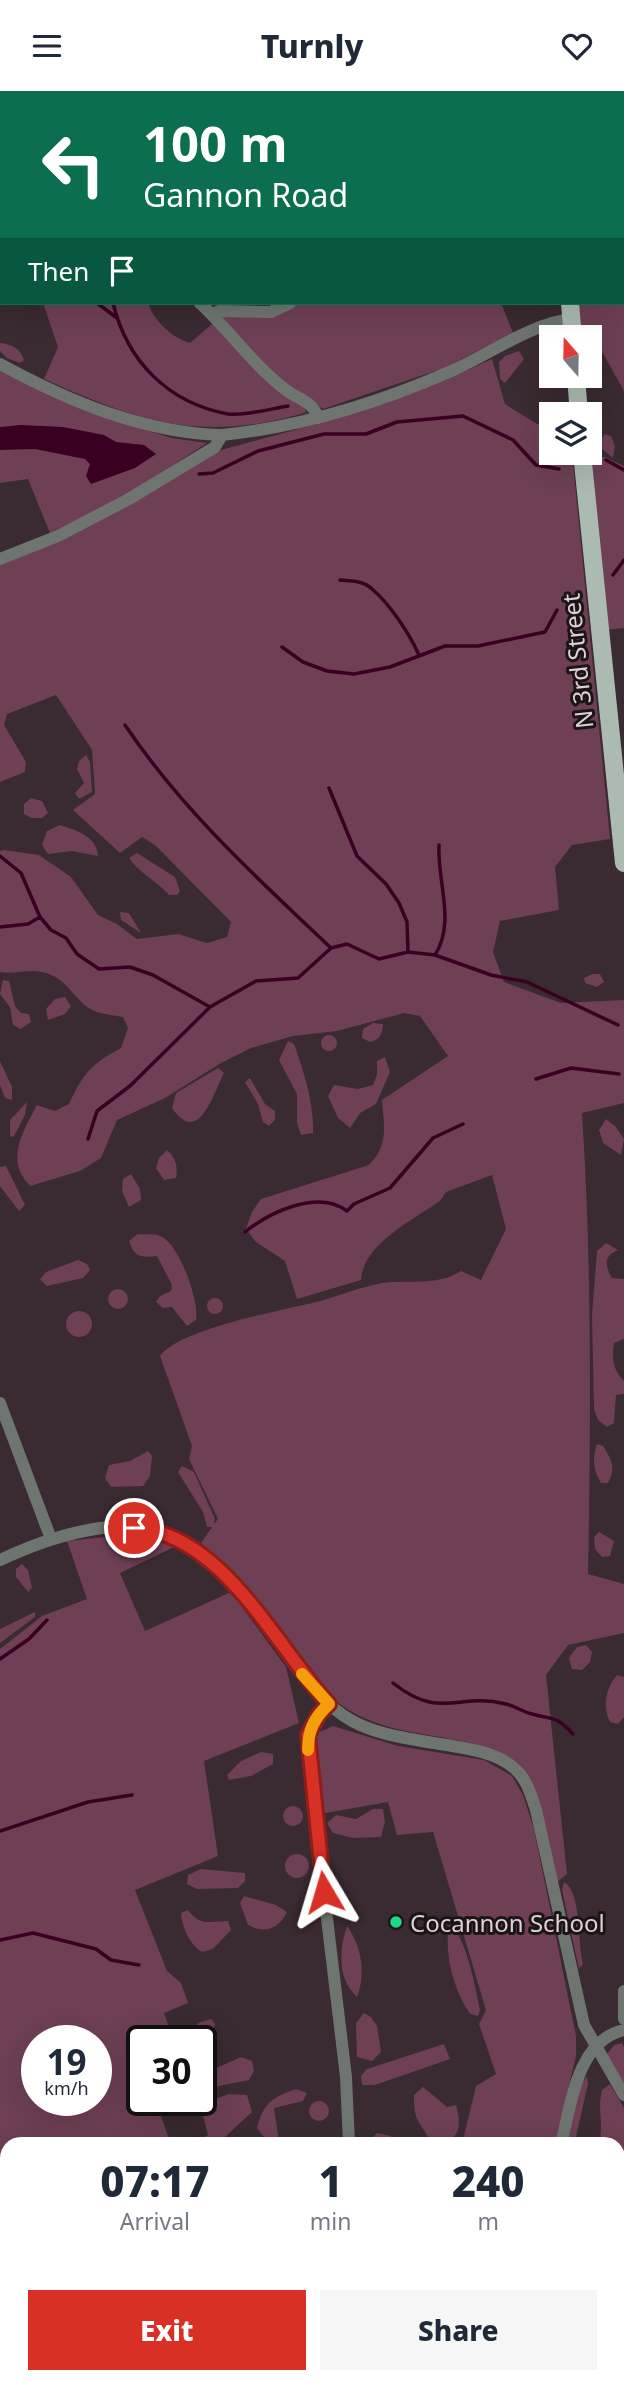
<!DOCTYPE html>
<html lang="en">
<head>
<meta charset="utf-8">
<style>
	body { margin:0; font-family:"Noto Sans",sans-serif; background:#f6f6f7; color:#1f2937; height:100vh; display:flex; flex-direction:column; font-size:26px; white-space:nowrap }
	* { box-sizing:border-box; margin:0 }
	p { font-size:23px; color:#747a83 }
	.icon { flex:none; width:38px; height:38px; fill:none; stroke:currentColor; stroke-width:2; stroke-linecap:round; stroke-linejoin:round }
	.map { position:relative; flex:1; overflow:hidden }
	.side { position:absolute; left:0px; top:2046px; width:625px; height:247px; display:flex; flex-direction:column; background:#fff; border-radius:21px 21px 0 0; box-shadow:0 7px 28px #0002 }
	.side>* { flex:none }
	.banner { position:absolute; left:0px; top:0px; width:625px; height:214px; box-shadow:0 7px 28px #0002; background:#0b6e4f; color:#fff; overflow:hidden }
	.needle { width:46px; rotate:340deg }
	.buttons { position:absolute; left:539px; top:234px; display:grid; gap:14px }
	.buttons a { display:grid; place-items:center; width:63px; height:63px; border-radius:0px; background:#fff; box-shadow:0 7px 28px #0002; font-size:35px }
	.speed { position:absolute; left:21px; top:1934px; display:flex; gap:14px; font-size:35px; font-weight:700; text-align:center }
	.speed>* { display:grid; place-content:center; width:91px; height:91px; border-radius:50%; background:#fff; box-shadow:0 7px 28px #0002; line-height:1 }
	.speed small { font-size:18px; font-weight:400 }
	.speed .limit { border:4px solid #111; border-radius:10px; background:#fff; color:#111 }
	.pin { position:absolute; display:grid; place-items:center; width:60px; height:60px; color:#fff; margin:-30px; border:4px solid #fff; border-radius:50%; box-shadow:0 2px 7px #0007 }
	.me { position:absolute; width:77px; margin:-38px; rotate:353deg; stroke-linejoin:round; filter:drop-shadow(0 0 5px #0008) }
	.turn { display:flex; align-items:center; gap:24px; height:147px; padding:0 28px; font-size:32px }
	.turn .icon { width:91px; height:91px; stroke-width:2.5 }
	.turn b { display:block; font-size:49px; line-height:60px }
	.then { display:flex; align-items:center; height:66px; padding:0 28px; background:#0003; gap:14px; font-size:26px }
	.eta { display:flex; justify-content:space-evenly; align-items:center; height:119px; text-align:center }
	.eta b { font-size:42px; font-weight:800; line-height:49px }
	.primary-button { display:flex; gap:14px; margin-top:auto; padding:14px 28px }
	.primary-button a { flex:1; height:80px; border-radius:0px; background:#d93025; color:#fff; font-size:28px; font-weight:800; line-height:80px; text-align:center }
	.primary-button a+a { background:#f6f6f7; color:#1f2937 }
	header { display:flex; justify-content:space-between; align-items:center; height:91px; padding:0 28px; background:#fff; font-size:32px; font-weight:800 }
	.map>svg:first-child { display:block }
	.green { fill:#6e3f55; fill-rule:evenodd }
	.water { fill:#3a0022 }
	.lines { fill:none; stroke-linecap:round; stroke-linejoin:round }
	.stream { stroke:#3a0022; stroke-width:3.5 }
	.street { stroke:#6e7570; stroke-width:12 }
	.primary { stroke:#acbbb1; stroke-width:18 }
	.route-casing { stroke:#8d1f18; stroke-width:18 }
	.route { stroke:#d93025; stroke-width:12 }
	.slow { stroke:#f59e0b; stroke-width:12 }
	.poi-dot { fill:#1fd887; stroke:#1c1518; stroke-width:2.5 }
	.labels { text-anchor:middle; dominant-baseline:central; stroke-width:6; stroke-linejoin:round; paint-order:stroke }
	.street-label { font-size:24px; fill:#dcd1d6; stroke:#1c1518 }
	.poi-label { font-size:24px; fill:#dcd1d6; stroke:#1c1518; text-anchor:start }
</style>
</head>
<body>
<header><svg class="icon" aria-label="menu" viewBox="0 0 24 24"><path d="M4 6h16M4 12h16M4 18h16"/></svg>Turnly<svg class="icon" aria-label="heart" viewBox="0 0 24 24"><path d="M12 20l-8-8c-3-5 5-10 8-4 3-6 11-1 8 4z"/></svg></header>
<div class="map">
<svg width="624" height="2292" viewBox="0 0 624 2292">
	<rect width="100%" height="100%" fill="#3a2a31"/>
	<!-- green -->
	<path class="green" d="M362 0H517V2H362Z
		M561 0H624V300L600 257 590 259V247H580L577 212H623V2Z
		M43 212H148C154 230 171 246 190 252L213 232 306 318 305 322C200 352 140 331 44 288L58 256Z
		M298 212H501L513 242 444 277 323 318 291 298 229 239 221 224 272 225Z
		M0 252C11 253 20 257 24 269L20 272 7 267 0 260Z
		M519 260 524 268 505 292 500 288 499 271 505 265Z
		M492 268 505 313 537 333 551 332V362H572L610 748 572 754 555 776 559 819 500 830 493 861 504 891 561 912 624 909V1012L582 1022C592 1176 591 1329 588 1483L624 1493V1542L568 1554 546 1584 567 1783 557 1791 519 1673C475 1638 398 1653 344 1616 323 1602 309 1581 294 1561 266 1524 238 1482 201 1452L212 1436H207L203 1421 178 1381 182 1375 194 1381 215 1428 214 1433 218 1428 189 1368 192 1355 160 1265C181 1237 285 1219 320 1210 341 1204 361 1196 382 1192 409 1188 436 1196 461 1180L481 1189 506 1138 492 1084 446 1101 440 1110C413 1129 363 1153 361 1189L297 1208 285 1170 256 1151 246 1138 252 1121 261 1108 369 1074C389 1053 384 1036 382 1009L448 965 420 925 404 922 337 940 293 945 251 957 221 972 165 1007 117 1029 101 1067 80 1080 30 1095C5 1069 22 1042 37 1014L55 1020 69 1013C83 983 91 973 121 957L128 937 123 926C111 924 95 923 86 915 72 904 67 890 49 883 31 876 17 884 0 881V760L4 759 39 764 71 786 98 824 117 833 137 848 178 843 207 852 227 846 231 831 155 754 142 746 120 762 73 719 95 703 92 659 56 604 7 623 4 634 26 671 25 681 0 691V473L221 359 313 334 454 285Z
		M0 278 126 333 172 347 207 352 124 406 50 442 28 388 0 392Z
		M605 343 611 345 615 355 613 367 601 357 600 349Z
		M605 366 624 375V537L605 539 591 368Z
		M86 664 90 671 92 701 79 708 75 702 84 692 77 678 79 670Z
		M31 707 42 710 48 722 42 727H31L24 723V713Z
		M60 734C76 739 97 745 98 765L72 760 48 763 42 754 47 740Z
		M137 762 175 786 180 800 177 804H169C157 790 139 782 129 767Z
		M120 821 129 822 141 842 121 829Z
		M593 883H600L604 891 597 896 585 892 584 887Z
		M3 889 9 890 15 915 21 922 29 923 31 931 21 938 13 934 10 916 0 903Z
		M65 906 71 915 65 923 48 929 46 918 55 908Z
		M373 932 383 933C382 943 380 949 370 951L362 947 363 938Z
		M321 952a8 8 0 1 1 16 0a8 8 0 1 1-16 0Z
		M288 950 294 953C304 981 314 1012 313 1042L301 1044 297 1032V1003L279 969Z
		M385 966 390 981 376 1013 360 1022 350 1037 338 1027 328 1005 334 994 358 998 373 994 377 984V970Z
		M0 970 12 996V1009L5 1007 0 994Z
		M218 977 224 982C213 1003 199 1056 172 1017L176 1002Z
		M250 987 265 1013 275 1020V1029L269 1035 263 1031 258 1013 245 991Z
		M27 1011 25 1024 14 1045 10 1046V1029Z
		M606 1028 615 1035 624 1048 621 1064 603 1052 599 1039Z
		M167 1059C176 1067 178 1076 176 1087L164 1089 156 1077 159 1067Z
		M6 1075 25 1114 19 1120 0 1095V1076Z
		M131 1083 140 1098 141 1109 129 1116 122 1100 123 1088Z
		M138 1143C144 1144 154 1142 160 1145 179 1151 200 1212 196 1229L187 1235 172 1216 163 1217 156 1211 160 1205 171 1200 172 1194 157 1165C141 1167 134 1166 129 1150Z
		M606 1152 618 1159C603 1165 605 1175 612 1187L624 1188V1248L614 1252C612 1269 612 1277 624 1290V1303L616 1304 614 1332 607 1336 598 1329 594 1318 592 1224 597 1160Z
		M78 1169 87 1173 90 1179 83 1187 47 1195 40 1188 46 1181Z
		M108 1208a10 10 0 1 1 20 0a10 10 0 1 1-20 0Z
		M207 1215a8 8 0 1 1 16 0a8 8 0 1 1-16 0Z
		M66 1233a13 13 0 1 1 26 0a13 13 0 1 1-26 0Z
		M597 1353 603 1355C612 1369 616 1377 608 1392H601C593 1379 592 1368 597 1353Z
		M148 1360 152 1365 150 1385 143 1395 111 1396 105 1387 109 1374 130 1370Z
		M599 1441 614 1450 610 1465 602 1466 595 1458 594 1446Z
		M133 1443 154 1445 178 1454 120 1482 145 1540 231 1501 286 1576 299 1632 204 1670 218 1765 135 1799 167 1880 181 1892 188 1912 164 1922 174 1949 142 1950V2009H155L171 2053H7V2159L0 2163V1558L42 1525 87 1508 67 1450ZM37 1950H96V2009H37Z
		M22 1473 28 1479 32 1497 28 1501 16 1486V1478Z
		M35 1521V1526L0 1552V1538Z
		M586 1554 592 1561 590 1571 582 1579 572 1578 569 1567 577 1556Z
		M617 1584 624 1586V1626L618 1633 610 1631C602 1615 606 1597 617 1584Z
		M333 1635 398 1655 484 1669 512 1685 523 1704 534 1738 576 1945V1965L555 2053H462L476 1995 496 1983 479 1933 486 1919 433 1741 397 1744 388 1711 320 1723 314 1652 317 1642Z
		M261 1661 273 1663V1673L251 1685 229 1689 227 1684 241 1670Z
		M283 1725a10 10 0 1 1 20 0a10 10 0 1 1-20 0Z
		M373 1718H383L385 1731 381 1746 353 1747 333 1742 327 1732 336 1724 356 1728Z
		M285 1775a12 12 0 1 1 24 0a12 12 0 1 1-24 0Z
		M201 1778 245 1782V1790L238 1797 197 1798 187 1793 188 1784Z
		M564 1791C582 1801 577 1851 583 1873L579 1878 562 1799Z
		M244 1805 276 1814 287 1821C279 1838 265 1843 248 1834L240 1812Z
		M188 1819C201 1836 209 1830 228 1830L231 1839 213 1858 202 1861C190 1854 182 1837 181 1822Z
		M449 1833C467 1846 475 1896 480 1919L478 1925 470 1923C453 1897 444 1864 449 1833Z
		M347 1835C362 1856 366 1883 357 1906 337 1888 339 1859 347 1835Z
		M364 1922 371 1926 377 1935 381 1961 372 1970 357 1966 356 1932Z
		M211 1928 215 1933 213 1944 204 1952 189 1946 198 1932Z
		M622 1952 624 1956V1992L607 1963 614 1954Z
		M444 1953 450 1968 375 1994H362L361 1985 367 1978Z
		M241 1966 252 1970 254 1980 249 1989 214 1996 205 1990 210 1980Z
		M587 1985 588 1993 575 2050 567 2048 581 1993Z
		M610 1993 624 2017V2098L618 2099V2053H599C604 2031 597 2020 602 1999Z
		M423 1996 447 2016 456 2014C460 2031 462 2040 448 2052L431 2051C420 2030 413 2030 414 2004Z
		M296 1998 307 2002 303 2010 274 2017 279 2050 269 2053 257 2037C263 2012 273 2006 296 1998Z
		M229 2003 247 2004 252 2021 225 2046 222 2053H193L208 2044 202 2021 210 2010Z
		M309 2020a10 10 0 1 1 20 0a10 10 0 1 1-20 0Z
		M377 2042 391 2045 395 2053H367Z
		M618 2107H624V2292H482L484 2286H618Z
		M11 2286H50L55 2292H0V2288Z
		M395 2286H473L470 2292H393Z"/>
	<!-- water -->
	<path class="water" d="M21 334 63 336 104 344 116 351 144 354 156 363 135 377 91 393 86 385 90 373 85 368 35 358 0 359V336Z"/>
	<g class="lines">
		<!-- stream -->
		<path class="stream" d="M67 0V2
			M623 152H624
			M97 212 117 227
			M113 212C127 270 168 312 228 323 245 325 270 318 288 315
			M606 369 624 379
			M199 383 213 382 258 360 324 343H366L397 331 463 325 513 349 536 374 559 378
			M613 484 624 469
			M340 489C352 490 364 490 372 498 389 512 409 542 418 562
			M282 556 303 571 327 580 354 583 390 576 445 555H478L545 541 557 519
			M125 634C182 719 257 787 331 857
			M329 697 357 765 386 793 399 812 407 831 408 861
			M0 765 21 782 40 826 51 839 66 847 77 863 99 878 130 876 153 884 210 916
			M0 836 28 833 40 826
			M435 864C456 831 437 791 439 754
			M536 988 571 977 619 983
			M88 1048 97 1020 130 995 210 916 256 890 298 887 331 857 347 853 379 868 408 861 435 864 491 884 527 891 618 934
			M245 1141C270 1121 318 1098 347 1120L354 1113 390 1097 433 1047 463 1033
			M0 1568 29 1548 47 1529
			M393 1592C441 1630 457 1601 506 1613 515 1615 523 1621 532 1623 555 1629 556 1625 573 1643
			M0 1740 88 1711 132 1704
			M0 1849 33 1842 96 1858 111 1869 139 1874
			M0 2120 7 2117
			M28 2292 32 2286"/>
		<!-- street -->
		<path class="street" d="M107 0 108 2
			M307 0V2
			M200 212C230 240 253 274 286 299 299 309 313 310 318 327
			M212 223 219 220 271 221 290 212
			M0 273C68 310 144 342 222 344
			M0 468 58 445 129 408 215 356 222 344C300 336 378 312 449 281 487 265 531 232 572 228
			M0 1312 51 1448
			M0 1469C49 1446 116 1424 169 1443 249 1471 277 1579 344 1625 394 1659 480 1646 514 1677 527 1688 531 1704 536 1719L584 1934 624 2004
			M329 1613C311 1631 308 1644 308 1669L346 1986 349 2053
			M624 1900V1928
			M561 2053C571 2014 577 1949 624 1939
			M476 2292 479 2286"/>
		<!-- primary -->
		<path class="primary" d="M554 0V2
			M570 212 573 247
			M576 285 579 324
			M582 362 624 772"/>
	</g>
	<g class="lines">
		<defs>
			<path id="route" d="M134 1437C222 1442 274 1553 329 1613L319 1623 308 1644 324 1801"/>
		</defs>
		<!-- route casing -->
		<use href="#route" class="route-casing"/>
		<!-- route -->
		<use href="#route" class="route"/>
		<!-- slow -->
		<path class="slow" d="M302 1583 329 1613C314 1627 308 1639 308 1659"/>
	</g>
	<!-- markers -->
	<circle class="poi-dot" cx="396" cy="1831" r="7"/>
	<g class="labels">
		<!-- street labels -->
		<g class="street-label">
			<text transform="translate(577 570) rotate(-96)">N 3rd Street</text>
		</g>
		<!-- poi labels -->
		<g class="poi-label">
			<text x="410" y="1831">Cocannon School</text>
		</g>
	</g>
</svg>
<div class="buttons">
<a><svg class="needle" viewBox="-14 -14 28 28"><path d="M0-13l5 13h-10z" fill="#e53935"/><path d="M0 13l5-13h-10z" fill="#747a83"/></svg></a>
<a><svg class="icon" aria-label="layers" viewBox="0 0 24 24"><path d="M12 4l9 5-9 5-9-5zM3 14l9 5 9-5"/></svg></a>
</div>
<div class="speed"><div>19<small>km/h</small></div><div class="limit">30</div></div>
<div class="pin" style="left:134px;top:1437px;background:#d93025"><svg class="icon" aria-label="arrive" viewBox="0 0 24 24"><path d="M6 21V4h12l-3 4 3 4H6"/></svg></div>
<svg class="me" style="left:324px;top:1801px" viewBox="-20 -20 40 40"><path d="M0-17L14 15 0 8-14 15z" fill="#d93025" stroke="#fff" stroke-width="4"/></svg>
<div class="banner">
<div class="turn"><svg class="icon" aria-label="left" viewBox="0 0 24 24"><path d="M17 20v-9H6M10 6l-5 5 5 5"/></svg><div><b>100 m</b>Gannon Road</div></div>
<div class="then">Then<svg class="icon" aria-label="arrive" viewBox="0 0 24 24"><path d="M6 21V4h12l-3 4 3 4H6"/></svg></div>
</div>
<section class="side">
<div class="eta">
<div><b>07:17</b><p>Arrival</p></div>
<div><b>1</b><p>min</p></div>
<div><b>240</b><p>m</p></div>
</div>
<div class="primary-button"><a>Exit</a><a>Share</a></div>
</section>
</div>
</body>
</html>
